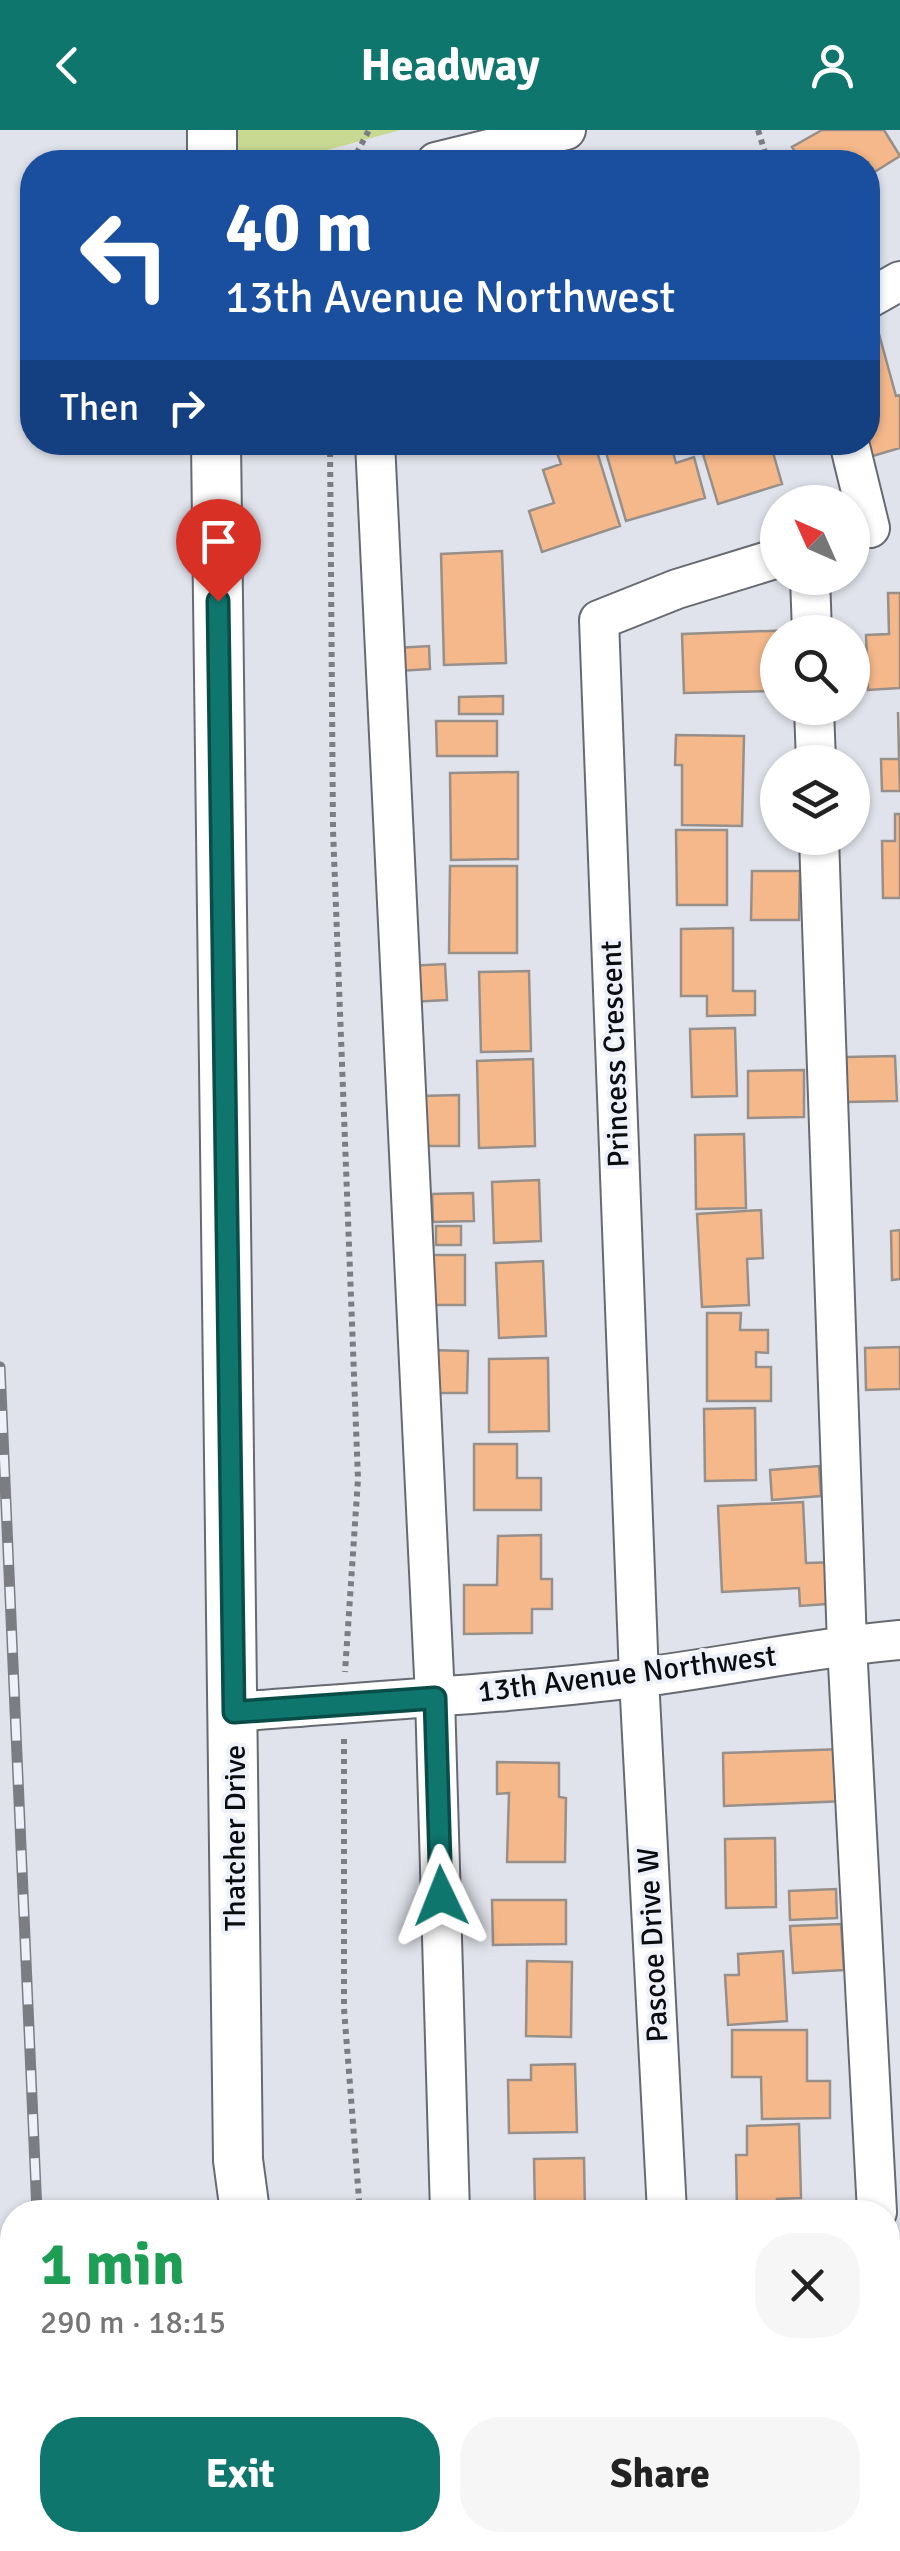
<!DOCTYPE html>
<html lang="en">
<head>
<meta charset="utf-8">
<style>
	body { margin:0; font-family:Signika,sans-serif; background:#f6f6f6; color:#222; height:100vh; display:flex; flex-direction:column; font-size:38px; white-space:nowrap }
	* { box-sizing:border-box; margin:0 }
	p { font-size:32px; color:#767676 }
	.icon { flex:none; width:55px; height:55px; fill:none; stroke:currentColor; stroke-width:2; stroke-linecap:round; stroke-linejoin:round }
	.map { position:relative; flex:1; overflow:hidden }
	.sheet { position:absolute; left:0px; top:2070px; width:900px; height:352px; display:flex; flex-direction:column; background:#fff; border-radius:40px 40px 0 0; box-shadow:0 2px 8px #0004 }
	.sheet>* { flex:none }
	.guide { position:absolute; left:20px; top:20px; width:860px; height:305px; border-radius:40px; box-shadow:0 2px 8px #0004; background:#1a4fa0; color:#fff; overflow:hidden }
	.needle { width:65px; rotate:315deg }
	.buttons { position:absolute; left:760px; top:355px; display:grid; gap:20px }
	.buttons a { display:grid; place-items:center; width:110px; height:110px; border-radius:50%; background:#fff; box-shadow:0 2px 8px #0004; font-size:50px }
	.pin { position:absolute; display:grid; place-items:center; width:85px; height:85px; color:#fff; margin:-102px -42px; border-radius:50% 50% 50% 0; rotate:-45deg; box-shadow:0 0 10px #0007 }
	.pin .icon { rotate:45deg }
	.me { position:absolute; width:110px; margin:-55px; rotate:358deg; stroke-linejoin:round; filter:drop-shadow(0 0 8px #0008) }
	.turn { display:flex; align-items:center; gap:35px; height:210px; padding:0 40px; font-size:45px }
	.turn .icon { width:130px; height:130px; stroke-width:2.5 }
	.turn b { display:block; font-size:70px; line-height:85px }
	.then { display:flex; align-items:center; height:95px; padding:0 40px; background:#0003; gap:20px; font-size:38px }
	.round { display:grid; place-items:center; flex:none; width:105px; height:105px; border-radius:40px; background:#f6f6f6 }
	.head { display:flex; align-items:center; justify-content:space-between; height:170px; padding:0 40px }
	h1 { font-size:60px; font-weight:700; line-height:75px; color:#1e9e55 }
	.cta { display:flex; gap:20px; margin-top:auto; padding:20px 40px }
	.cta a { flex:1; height:115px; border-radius:40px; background:#0f766e; color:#fff; font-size:40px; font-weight:700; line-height:115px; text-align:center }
	.cta a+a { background:#f6f6f6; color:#222 }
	header { display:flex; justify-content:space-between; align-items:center; height:130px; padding:0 40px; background:#0f766e; color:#fff; font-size:45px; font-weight:700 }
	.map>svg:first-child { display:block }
	.green { fill:#c8da92 }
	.building { fill:#f5b88a; stroke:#978f89; stroke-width:2.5 }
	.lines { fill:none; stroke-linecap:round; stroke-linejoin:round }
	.minor-casing { stroke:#686a72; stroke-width:42 }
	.major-casing { stroke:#686a72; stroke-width:52 }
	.path { stroke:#7b7d83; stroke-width:6; stroke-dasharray:5 5; stroke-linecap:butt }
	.minor { stroke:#fff; stroke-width:38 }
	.major { stroke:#fff; stroke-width:48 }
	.rail-casing { stroke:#7b7d83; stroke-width:11 }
	.rail { stroke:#eef1fa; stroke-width:8; stroke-dasharray:22; stroke-linecap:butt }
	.route-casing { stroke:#0a4d48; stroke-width:25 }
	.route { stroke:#0f766e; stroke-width:18 }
	.labels { text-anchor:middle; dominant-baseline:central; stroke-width:8; stroke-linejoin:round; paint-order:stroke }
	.street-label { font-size:30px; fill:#0b0c0f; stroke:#eef1fa }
</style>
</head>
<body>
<header><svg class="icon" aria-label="back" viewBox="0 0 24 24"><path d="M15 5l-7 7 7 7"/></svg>Headway<svg class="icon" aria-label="person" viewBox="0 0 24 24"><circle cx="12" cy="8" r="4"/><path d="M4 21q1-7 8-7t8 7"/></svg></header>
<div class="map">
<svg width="900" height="2421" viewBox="0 0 900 2421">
	<rect width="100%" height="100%" fill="#e1e3ec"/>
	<!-- green -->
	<path class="green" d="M226 0H400L284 32H236L226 18Z"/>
	<!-- building -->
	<path class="building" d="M822 0H884L900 26 868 46V32H801L792 17Z
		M879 204 896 266 900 265V318L862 329 868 312V207Z
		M553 312H594L620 396 542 422 529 381 554 373 543 340 561 334Z
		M603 312H670L676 333 694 327 705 368 626 391Z
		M704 312H770L782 354 718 374 700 314Z
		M502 421 506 533 444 535 441 424Z
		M888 463H900V558L868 560 866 505 889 504Z
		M795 500 778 502V561L684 563 682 504Z
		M429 516 430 539 398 541 396 518Z
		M503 566V584H459V567Z
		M898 582 900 661H882L881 629H899Z
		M436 591H497V626H437Z
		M676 605 744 606 742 696 682 695V635H675Z
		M518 642V729L451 730 450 643Z
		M895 684H900V768H883L882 711H895Z
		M676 700H727V775H677Z
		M450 736H517V823H449Z
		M752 741H800L799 790H751Z
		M733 798V861H755V885L707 886V866H681V799Z
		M445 834 447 870 410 872 408 836Z
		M529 841 531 921 481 922 479 842Z
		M735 898 737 966 692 967 690 899Z
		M895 926 897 971 847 972 846 927Z
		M533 929 535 1016 479 1018 477 931Z
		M804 940V987L748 988V941Z
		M459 965V1016H419V966Z
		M744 1004 746 1078 696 1079 695 1005Z
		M539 1050 541 1111 494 1113 492 1052Z
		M473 1063 474 1091 433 1092 432 1064Z
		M761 1080 763 1128 747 1129 749 1175 702 1177 697 1084Z
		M436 1096H461V1115H436Z
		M900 1100V1149L892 1150 891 1101Z
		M424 1125H465V1175H425Z
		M543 1131 546 1206 499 1208 496 1133Z
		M707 1183H741L740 1200H768V1223L756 1222V1237H771V1271H707Z
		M900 1217V1259L866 1260 865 1218Z
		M428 1220 468 1221 467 1263H427Z
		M548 1228 549 1301 489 1302V1229Z
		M755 1278 756 1350 705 1351 704 1279Z
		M474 1314H517V1348H541V1380H474Z
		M819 1336 821 1366 772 1370 770 1340Z
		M803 1372 806 1433 838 1432 840 1473 800 1476 799 1458 722 1462 718 1376Z
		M541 1405V1449H552V1479H532V1503L464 1504V1455H497L498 1406Z
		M844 1619 846 1671 724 1676 723 1623Z
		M497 1632 559 1633V1667L566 1668 565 1732H507L509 1663 497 1664Z
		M775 1708 776 1777 726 1778 725 1709Z
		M836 1759 837 1788 790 1790 789 1761Z
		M492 1770H566V1814L493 1815Z
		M841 1794 844 1840 793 1843 790 1796Z
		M783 1821 787 1891 728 1895 725 1845H739L738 1824Z
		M527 1831 572 1832 571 1907 526 1906Z
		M732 1900H807V1951H830V1988L762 1989 761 1947H732Z
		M575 1934 577 2002 509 2003 508 1950H531V1935Z
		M799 1994 801 2068 777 2069V2082H737L736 2025H747V1996Z
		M584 2028 585 2082H535L534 2029Z
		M888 2375 900 2387V2421H872L861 2410H888Z
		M558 2410H627L615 2421H569Z"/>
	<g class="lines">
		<defs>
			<path id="minor" d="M436 32 566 0
				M868 169 900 151
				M375 312 435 1567 450 2082
				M849 312 870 398
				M810 448 812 502
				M814 578 816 632
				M819 708 847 1515 877 2082
				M234 1582C368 1571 503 1564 636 1548 725 1537 811 1518 900 1510
				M667 2082 639 1548 599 490 677 459 778 428
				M888 2217 900 2248
				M461 2410 472 2421
				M756 2410 768 2421"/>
			<path id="major" d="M212 0V32
				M216 312 238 2030 245 2082
				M319 2410 323 2421"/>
		</defs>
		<!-- minor casing -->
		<use href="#minor" class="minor-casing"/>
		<!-- major casing -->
		<use href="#major" class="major-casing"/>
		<!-- path -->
		<path class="path" d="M758 0 768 32
			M352 32 369 0
			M330 312 333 700 358 1349 345 1542
			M344 1609V1879L360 2082"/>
		<!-- minor -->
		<use href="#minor" class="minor"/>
		<!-- major -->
		<use href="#major" class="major"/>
		<defs>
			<path id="rail" d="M0 1237 37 2082
				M52 2410V2421"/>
		</defs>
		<!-- rail casing -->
		<use href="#rail" class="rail-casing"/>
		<!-- rail -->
		<use href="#rail" class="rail"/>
	</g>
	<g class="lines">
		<defs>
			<path id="route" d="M218 471 234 1582 435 1568 441 1766"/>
		</defs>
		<!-- route casing -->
		<use href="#route" class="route-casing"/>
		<!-- route -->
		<use href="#route" class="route"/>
	</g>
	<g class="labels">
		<!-- street labels -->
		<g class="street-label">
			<text transform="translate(615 924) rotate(-92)">Princess Crescent</text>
			<text transform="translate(627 1544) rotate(-7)">13th Avenue Northwest</text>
			<text transform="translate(235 1708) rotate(-90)">Thatcher Drive</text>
			<text transform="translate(653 1815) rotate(-93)">Pascoe Drive W</text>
		</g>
	</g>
</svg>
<div class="buttons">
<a><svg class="needle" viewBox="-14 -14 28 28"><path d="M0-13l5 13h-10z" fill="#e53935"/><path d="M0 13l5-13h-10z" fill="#767676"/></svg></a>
<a><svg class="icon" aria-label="search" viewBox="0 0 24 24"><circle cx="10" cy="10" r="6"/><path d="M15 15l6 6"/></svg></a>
<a><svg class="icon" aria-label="layers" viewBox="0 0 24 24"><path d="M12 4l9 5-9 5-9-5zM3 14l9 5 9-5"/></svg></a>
</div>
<div class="pin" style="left:218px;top:471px;background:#d93025"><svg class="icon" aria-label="arrive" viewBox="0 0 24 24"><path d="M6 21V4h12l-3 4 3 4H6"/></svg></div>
<svg class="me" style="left:441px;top:1766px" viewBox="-20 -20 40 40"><path d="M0-17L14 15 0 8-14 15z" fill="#0f766e" stroke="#fff" stroke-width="4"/></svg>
<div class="guide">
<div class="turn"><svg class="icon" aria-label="left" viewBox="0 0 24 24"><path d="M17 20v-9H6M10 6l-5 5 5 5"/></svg><div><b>40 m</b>13th Avenue Northwest</div></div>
<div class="then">Then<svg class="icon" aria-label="right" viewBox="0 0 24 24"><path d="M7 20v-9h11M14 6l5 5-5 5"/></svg></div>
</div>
<section class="sheet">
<div class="head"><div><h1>1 min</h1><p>290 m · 18:15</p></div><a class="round"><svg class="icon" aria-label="close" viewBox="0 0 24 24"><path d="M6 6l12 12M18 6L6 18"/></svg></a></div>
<div class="cta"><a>Exit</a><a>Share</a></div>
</section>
</div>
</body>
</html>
